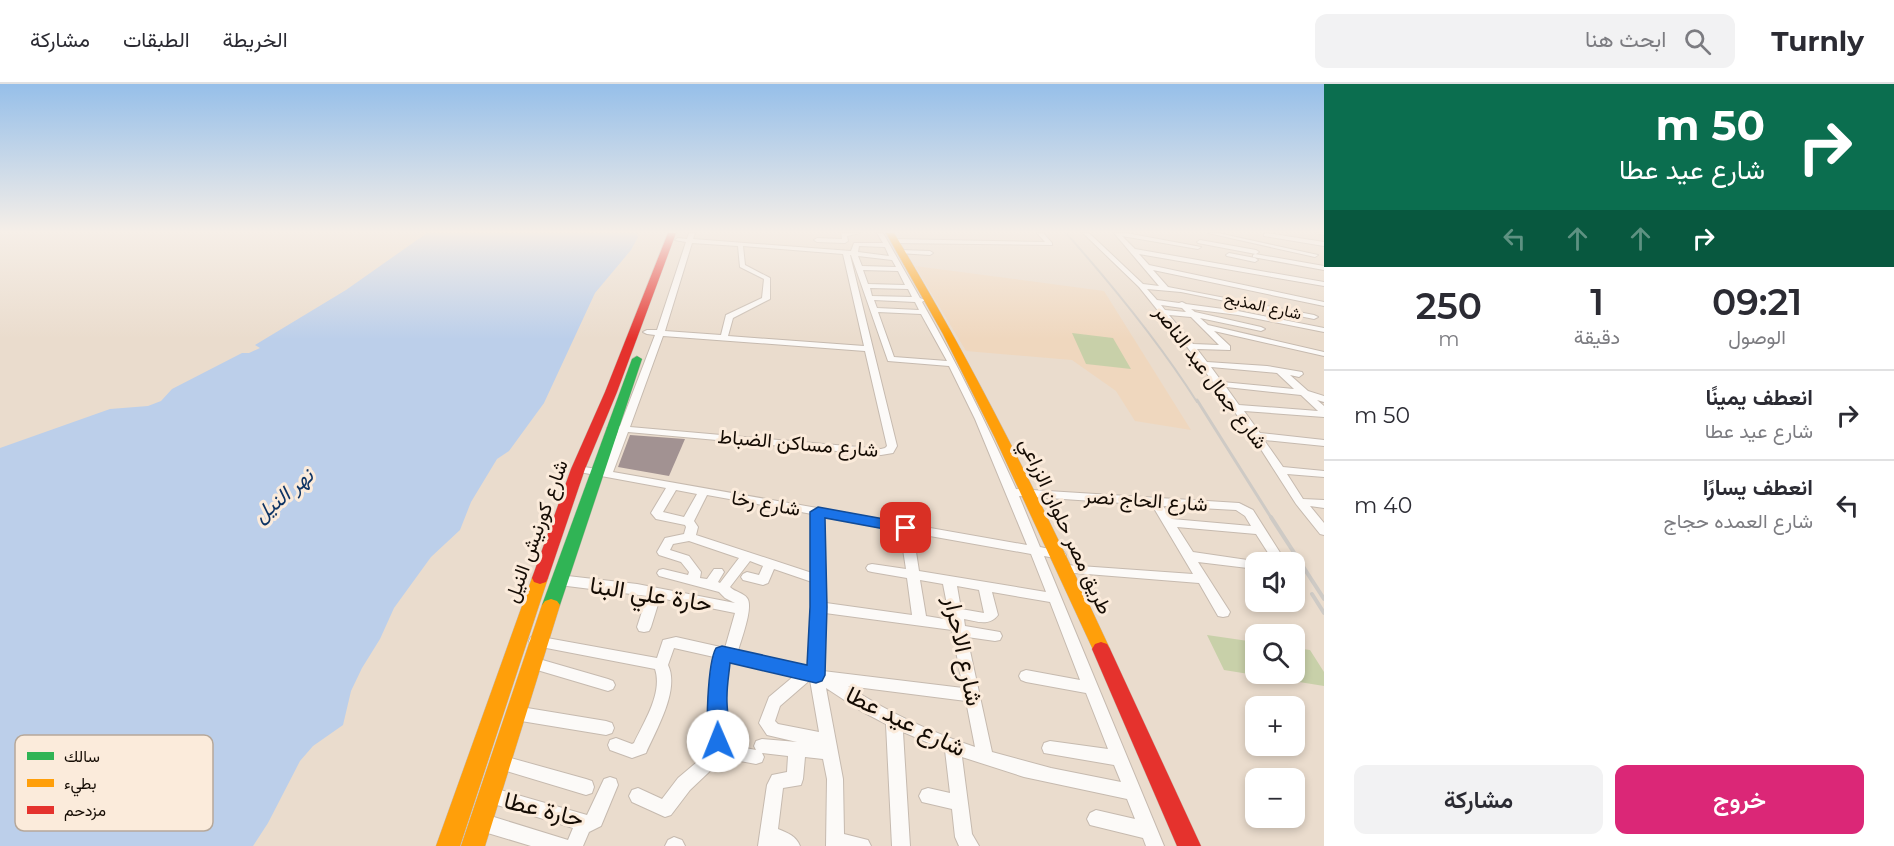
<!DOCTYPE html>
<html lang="ar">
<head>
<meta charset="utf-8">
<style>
	body { margin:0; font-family:Montserrat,Vazirmatn,sans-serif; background:#f2f2f3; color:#2b2b33; direction:rtl; height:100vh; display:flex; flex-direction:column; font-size:22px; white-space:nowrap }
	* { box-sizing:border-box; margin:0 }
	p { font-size:20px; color:#7c7c81 }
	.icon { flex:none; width:33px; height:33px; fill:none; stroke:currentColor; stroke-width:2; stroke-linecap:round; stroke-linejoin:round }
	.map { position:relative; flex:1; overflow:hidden; direction:ltr }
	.drawer { display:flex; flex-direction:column; background:#fff; width:570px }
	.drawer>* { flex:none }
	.top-card { background:#0b6e4f; color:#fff; overflow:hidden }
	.buttons { position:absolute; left:1245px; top:468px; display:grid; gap:12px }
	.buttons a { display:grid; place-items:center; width:60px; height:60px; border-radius:12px; background:#fff; box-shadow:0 3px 9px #0003; font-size:30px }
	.pin { position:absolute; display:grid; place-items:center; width:51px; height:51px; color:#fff; margin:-26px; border-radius:12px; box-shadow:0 3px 9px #0006 }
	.me { position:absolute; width:66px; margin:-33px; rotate:359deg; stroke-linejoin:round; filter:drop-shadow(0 0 4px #0008) }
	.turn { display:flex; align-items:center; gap:21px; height:126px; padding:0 30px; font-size:27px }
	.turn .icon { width:78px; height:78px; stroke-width:2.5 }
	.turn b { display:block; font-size:42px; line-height:51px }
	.lanes { display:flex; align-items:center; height:57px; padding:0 30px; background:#0003; justify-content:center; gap:30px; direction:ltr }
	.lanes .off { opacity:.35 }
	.eta { display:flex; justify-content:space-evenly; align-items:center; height:102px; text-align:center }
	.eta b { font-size:36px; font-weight:600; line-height:42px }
	.button { display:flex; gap:12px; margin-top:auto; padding:12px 30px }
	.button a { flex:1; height:69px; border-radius:12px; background:#db2777; color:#fff; font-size:24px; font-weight:600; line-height:69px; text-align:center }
	.button a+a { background:#f2f2f3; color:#2b2b33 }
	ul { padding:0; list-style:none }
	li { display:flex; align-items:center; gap:18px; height:90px; padding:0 30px; border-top:2px solid #e1e1e2 }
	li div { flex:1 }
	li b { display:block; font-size:22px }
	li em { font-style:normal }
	header { display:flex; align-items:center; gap:36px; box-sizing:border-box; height:84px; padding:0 30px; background:#fff; border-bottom:2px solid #e1e1e2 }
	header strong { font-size:28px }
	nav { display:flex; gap:33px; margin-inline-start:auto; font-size:21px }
	.search { width:420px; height:54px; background:#f2f2f3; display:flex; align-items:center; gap:15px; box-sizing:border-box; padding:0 21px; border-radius:12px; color:#7c7c81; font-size:22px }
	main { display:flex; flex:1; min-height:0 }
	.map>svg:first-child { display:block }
	.built { fill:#efd7be }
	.green { fill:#c8d0a9 }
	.water { fill:#bccfea }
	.building { fill:#a29292 }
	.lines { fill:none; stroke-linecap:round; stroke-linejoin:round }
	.street-casing { stroke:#c6baaf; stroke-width:2 }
	.fast-casing { stroke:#c6baaf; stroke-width:1 }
	.slow-casing { stroke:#c6baaf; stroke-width:1 }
	.jam-casing { stroke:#c6baaf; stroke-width:1 }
	.street { fill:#fcfaf8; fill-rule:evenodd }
	.fast { fill:#30b455; fill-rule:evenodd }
	.slow { fill:#ff9f0a; fill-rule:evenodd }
	.jam { fill:#e5322d; fill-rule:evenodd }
	.rail-far2 { stroke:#cecac5; stroke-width:2 }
	.rail-far1 { stroke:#cecac5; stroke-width:3 }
	.rail { stroke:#cecac5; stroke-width:4 }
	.route { fill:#1a73e8; stroke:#114b97; stroke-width:1.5 }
	.labels { text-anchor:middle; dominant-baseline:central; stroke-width:6; stroke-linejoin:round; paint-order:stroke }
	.far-street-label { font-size:16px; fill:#150c04; stroke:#fbebdb }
	.street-label { font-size:20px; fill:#150c04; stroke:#fbebdb }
	.water-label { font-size:21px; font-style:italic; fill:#0e3464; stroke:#fbebdb }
	.near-street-label { font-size:24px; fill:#150c04; stroke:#fbebdb }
	.key { fill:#fbebdb; stroke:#b6a89a; stroke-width:1.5 }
	.key-label { font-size:16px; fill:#150c04 }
</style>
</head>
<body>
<header>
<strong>Turnly</strong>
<div class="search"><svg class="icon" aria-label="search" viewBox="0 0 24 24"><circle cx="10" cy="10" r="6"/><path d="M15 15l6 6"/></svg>ابحث هنا</div>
<nav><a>الخريطة</a><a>الطبقات</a><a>مشاركة</a></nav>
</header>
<main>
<section class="drawer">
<div class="top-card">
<div class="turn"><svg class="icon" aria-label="right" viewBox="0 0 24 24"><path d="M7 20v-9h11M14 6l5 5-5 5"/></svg><div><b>50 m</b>شارع عيد عطا</div></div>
<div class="lanes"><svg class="icon off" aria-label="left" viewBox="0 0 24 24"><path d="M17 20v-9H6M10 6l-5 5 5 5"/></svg><svg class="icon off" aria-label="ahead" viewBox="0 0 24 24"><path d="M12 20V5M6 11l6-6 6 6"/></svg><svg class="icon off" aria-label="ahead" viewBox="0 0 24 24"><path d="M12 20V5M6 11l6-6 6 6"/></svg><svg class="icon" aria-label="right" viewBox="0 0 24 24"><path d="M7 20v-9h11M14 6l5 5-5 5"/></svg></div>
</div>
<div class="eta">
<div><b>09:21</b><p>الوصول</p></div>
<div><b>1</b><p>دقيقة</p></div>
<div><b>250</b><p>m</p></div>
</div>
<ul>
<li><svg class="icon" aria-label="right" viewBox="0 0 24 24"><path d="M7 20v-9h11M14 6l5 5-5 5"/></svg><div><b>انعطف يمينًا</b><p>شارع عيد عطا</p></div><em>50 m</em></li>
<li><svg class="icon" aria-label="left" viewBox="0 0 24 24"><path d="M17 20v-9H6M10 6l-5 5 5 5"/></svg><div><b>انعطف يسارًا</b><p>شارع العمده حجاج</p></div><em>40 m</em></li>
</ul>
<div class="button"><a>خروج</a><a>مشاركة</a></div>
</section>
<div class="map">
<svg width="1324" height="762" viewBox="0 0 1324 762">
	<rect width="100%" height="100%" fill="#eadccd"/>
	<!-- built -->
	<path class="built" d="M915 182 1104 207 1191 346 1135 337 1116 307 1072 276 966 267Z"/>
	<!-- green -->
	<path class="green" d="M1072 249 1113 254 1131 285 1086 280Z
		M1207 551 1255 558 1256 590H1294L1295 564 1310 566 1324 588V602L1224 586Z"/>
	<!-- water -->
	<path class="water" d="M427 149H637L638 153 631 166 595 209 544 319 509 367 497 375 471 418 460 446 431 473 394 524 380 555 362 584 351 607 343 641 313 662 300 677 268 739 253 762H0V364L110 325 148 322 161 317 172 305 242 269H249L260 264 255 261 346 206Z"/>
	<!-- building -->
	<path class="building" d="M630 351 685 355 669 392 618 383Z"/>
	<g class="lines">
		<defs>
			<path id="street" d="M689 149H695L693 155 851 167 854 159H883L877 149H883L920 214 925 216 922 218C957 279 987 341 1016 405L1239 419 1253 426 1286 478H1274L1256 450 1177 443 1193 468 1261 478H1256V485L1198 478 1230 528 1228 532 1223 533 1218 532 1199 499 1062 488 1060 485 1062 482 1066 481 1193 490 1152 421 1019 412 1040 463 1064 468 1066 471 1064 474 1060 475 1044 472 1164 762H1146L1143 754 1090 741 1087 735 1090 729 1096 726 1135 735 1127 715 1024 693 962 673 972 750 979 762H959L955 753 952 725 922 718 919 712 922 706 928 704 950 709 945 666 903 648 910 762H892L886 640 861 627 826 604 843 695 844 750 868 756 871 762H826L827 695 823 675 805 673 803 695 801 701 783 704 778 745C788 749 796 752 800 762H758L767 701 772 691 787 688 788 672 762 669 764 673 762 678 756 680 719 673 709 688 690 706 671 731 665 733 632 718 629 712 632 706 638 704 662 715 678 694 697 678 708 662 712 642 709 614 714 573 674 564 668 581C680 606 656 646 646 669L632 674 610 666 608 661 610 656 616 654 632 660 634 659C644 638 663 609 655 585L536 562 531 561 529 557 531 553 536 552 657 574 663 556 676 553 725 564 735 529 660 514 651 543 649 547 644 548 639 547 637 543 647 512 559 501 554 499 553 496 554 493 559 491 637 500 735 519 725 514 719 508 659 492 657 489 659 486 663 485 688 491 689 488 681 478 659 471 657 468 665 454 684 450 686 443 685 441 656 435 651 429 666 404 574 387 573 385 578 382 603 386 618 347 609 346 607 344 612 341 620 342 655 251 647 250 643 248 647 246H657L686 158 675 156 678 154 687 155ZM692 159 738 162 740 183 764 195 762 214 726 231 721 251 665 247ZM743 162 843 170 864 262 728 252 733 234 770 215V194L745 181ZM859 162 885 163 889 172 858 168ZM850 171H851L888 277 949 282 975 335 1027 461 613 388 628 348 881 371 893 369 897 362ZM858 172 892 176 896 183 862 182ZM863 186 898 187 905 201 868 200ZM870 204 908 205 912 213 872 212ZM874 216 915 218 919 226 877 224ZM878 228 921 230 947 277 894 273ZM663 252 865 267 887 362 885 364 881 365 630 343ZM676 406 697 410 684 433 663 428ZM707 411 812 430V489L696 451 698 443 694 437ZM1163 422 1236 426 1245 432 1251 442 1172 435ZM824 433 900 446 906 485 872 480 868 481 866 484 868 487 872 488 907 494 912 531 826 519ZM913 449 1031 470 1046 508 919 487ZM689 457 739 474 720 499 718 498 724 488 722 485H714L707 495 700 494 701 488 689 472 670 466 673 460ZM750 477 763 482 759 491 747 488 743 490 741 493 743 496 763 501 768 499 774 485 812 498 809 584 738 567C741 556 754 522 747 514 744 509 735 508 730 503ZM920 496 943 500 950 536 926 532ZM957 502 979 506 984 529 961 525ZM992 508 1050 518 1080 596 1026 586 1021 588 1019 592 1021 596 1026 598 1086 609 1108 665 1050 657 1044 659 1042 664 1044 669 1114 681 1121 698 1051 684 992 668 967 553 995 557 1000 556 1002 552 1000 548 965 542 964 535C976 537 989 543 998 531ZM825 529 952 546 963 604 823 587ZM728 576 794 592 769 613 759 639 767 651 797 658 762 655 756 657 754 662 756 666 724 660 728 642 725 614ZM810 596 819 648 778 640 775 637 780 622ZM848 602 966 617 975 663C931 648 887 628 848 602Z
				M841 149H860L847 152 848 157 845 159 817 158 814 156 817 154 842 155Z
				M1037 149H1043L1052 159V161L894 159 891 157 894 155 1045 158Z
				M1083 149H1089L1143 200 1159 202 1114 149H1126L1201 163 1198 165 1122 152 1135 165 1324 198V202L1139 170 1149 181 1324 218V222L1153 186 1168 203 1314 231 1318 233 1314 235 1181 208 1147 205 1157 216 1179 219 1182 218 1186 220 1238 227 1324 244V248L1238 231 1191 225 1195 228 1261 243 1265 245 1261 247 1200 234 1208 241 1324 268V272L1214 247 1230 262V266L1197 265 1207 278 1267 282 1302 288 1303 290 1299 293 1290 291 1308 307 1324 312V318L1317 316 1324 322V333L1244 327 1260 349 1324 356V362L1264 356 1283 383 1324 387V393L1287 390 1303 415 1324 416V424L1310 422 1324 439V451L1320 450 1296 420 1253 353 1188 264 1139 203ZM1161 221 1182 224 1186 228 1165 226ZM1169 231 1191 233 1219 261 1193 260ZM1211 283 1277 289 1294 305 1222 298ZM1226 303 1301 311 1318 327 1239 321Z
				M1208 149H1218L1318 171 1315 173Z
				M1266 149 1324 158V162L1264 152V150Z
				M1316 149H1324V151Z
				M1200 156 1256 166 1259 168 1256 170 1198 159 1197 158Z
				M901 166 930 167 933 169 930 171 899 169V167Z
				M1229 169 1255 174 1258 176 1255 178 1227 172 1226 171Z
				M1255 170 1324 182V186L1253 173V171Z
				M532 573 608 595 613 597 615 601 613 605 608 607 527 583 525 579 527 575Z
				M515 622 606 637 612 639 614 644 612 649 606 651 515 636 510 634 507 629 510 624Z
				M500 671 586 695 592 697 594 703 592 709 586 711 500 685 494 683 492 678 494 673Z
				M610 693 616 695 618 701 601 742 589 748 583 762H531L481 747 475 744 472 738 475 732 481 729 568 756 573 744 484 717 482 711 484 705 490 703 587 731 604 695Z
				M674 753 682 756 685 762H665L668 756Z"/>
			<path id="fast" d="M637 272 642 275 560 521 557 525 551 527 545 525 542 521 632 275Z"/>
			<path id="slow" d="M886 149H894C975 283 1044 423 1110 565L1107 570 1101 572 1095 570 995 354 943 250Z
				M540 488 546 490 548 494 460 762H436L532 494 534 490Z
				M551 515 557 517 560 521 485 762H461L542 521 545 517Z"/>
			<path id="jam" d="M668 149H676L617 308 585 385 548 494 546 498 540 500 534 498 532 494 571 385 605 308Z
				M1101 558 1107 560 1110 565 1201 762H1177L1092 565 1095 560Z"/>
		</defs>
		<!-- street casing -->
		<use href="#street" class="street-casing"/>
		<!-- fast casing -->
		<use href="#fast" class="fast-casing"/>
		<!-- slow casing -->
		<use href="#slow" class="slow-casing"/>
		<!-- jam casing -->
		<use href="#jam" class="jam-casing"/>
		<!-- street -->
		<use href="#street" class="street"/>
		<!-- fast -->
		<use href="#fast" class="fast"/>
		<!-- slow -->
		<use href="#slow" class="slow"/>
		<!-- jam -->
		<use href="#jam" class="jam"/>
		<!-- rail-far2 -->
		<path class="rail-far2" d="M1066 149C1113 202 1159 258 1197 318"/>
		<!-- rail-far1 -->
		<path class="rail-far1" d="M1197 316 1272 435"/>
		<!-- rail -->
		<path class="rail" d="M1271 433 1324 515
			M1312 510 1324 529"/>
	</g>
	<!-- sky -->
	<linearGradient id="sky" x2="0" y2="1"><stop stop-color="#96bfe9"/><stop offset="0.58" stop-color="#f6efe8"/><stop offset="1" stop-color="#f6efe8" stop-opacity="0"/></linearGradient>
	<rect width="1324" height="255" fill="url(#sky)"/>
	<!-- route -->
	<path class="route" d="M818 423 906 439 913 444 906 449 825 434 827 523 825 591 822 597 816 599 730 579C729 590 727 601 727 612 726 630 733 646 725 663L718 666 711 663C704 650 708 578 716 564L722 562 807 581 810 523V428Z"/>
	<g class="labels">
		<!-- far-street labels -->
		<g class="far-street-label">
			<text transform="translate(1263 222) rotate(12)">شارع المذبح</text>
		</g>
		<!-- street labels -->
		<g class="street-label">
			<text transform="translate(1211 293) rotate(53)">شارع جمال عبد الناصر</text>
			<text transform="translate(798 359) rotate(5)">شارع مساكن الضباط</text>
			<text transform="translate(1146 416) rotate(4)">شارع الحاج نصر</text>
			<text transform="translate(766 419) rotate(10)">شارع رخا</text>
			<text transform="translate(1066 442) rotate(65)">طريق مصر حلوان الزراعي</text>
			<text transform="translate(536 447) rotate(-70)">شارع كورنيش النيل</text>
		</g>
		<!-- water labels -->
		<g class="water-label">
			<text transform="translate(283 411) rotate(-40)">نهر النيل</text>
		</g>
		<!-- near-street labels -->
		<g class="near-street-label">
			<text transform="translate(651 510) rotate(9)">حارة علي البنا</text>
			<text transform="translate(964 567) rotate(78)">شارع الاحرار</text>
			<text transform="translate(906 637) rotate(26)">شارع عيد عطا</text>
			<text transform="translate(544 725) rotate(14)">حارة عطا</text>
		</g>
	</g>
	<!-- legend -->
	<rect x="15" y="651" width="198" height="96" rx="9" class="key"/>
	<rect x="27" y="668" width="27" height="8" fill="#30b455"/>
	<rect x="27" y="695" width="27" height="8" fill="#ff9f0a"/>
	<rect x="27" y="722" width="27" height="8" fill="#e5322d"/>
	<g class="key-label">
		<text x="64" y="678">سالك</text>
		<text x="64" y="705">بطيء</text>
		<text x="64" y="732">مزدحم</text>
	</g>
</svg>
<div class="buttons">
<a><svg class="icon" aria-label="sound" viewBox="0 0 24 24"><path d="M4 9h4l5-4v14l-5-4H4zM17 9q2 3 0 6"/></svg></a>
<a><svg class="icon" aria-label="search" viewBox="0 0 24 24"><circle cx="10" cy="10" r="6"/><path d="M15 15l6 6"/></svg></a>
<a>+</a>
<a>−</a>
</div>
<div class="pin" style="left:906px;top:444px;background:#d93025"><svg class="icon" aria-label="arrive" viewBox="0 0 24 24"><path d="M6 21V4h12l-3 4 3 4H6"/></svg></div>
<svg class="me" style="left:718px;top:657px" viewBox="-20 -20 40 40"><circle r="19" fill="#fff"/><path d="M0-13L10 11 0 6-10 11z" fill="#1a73e8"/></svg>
</div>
</main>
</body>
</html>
